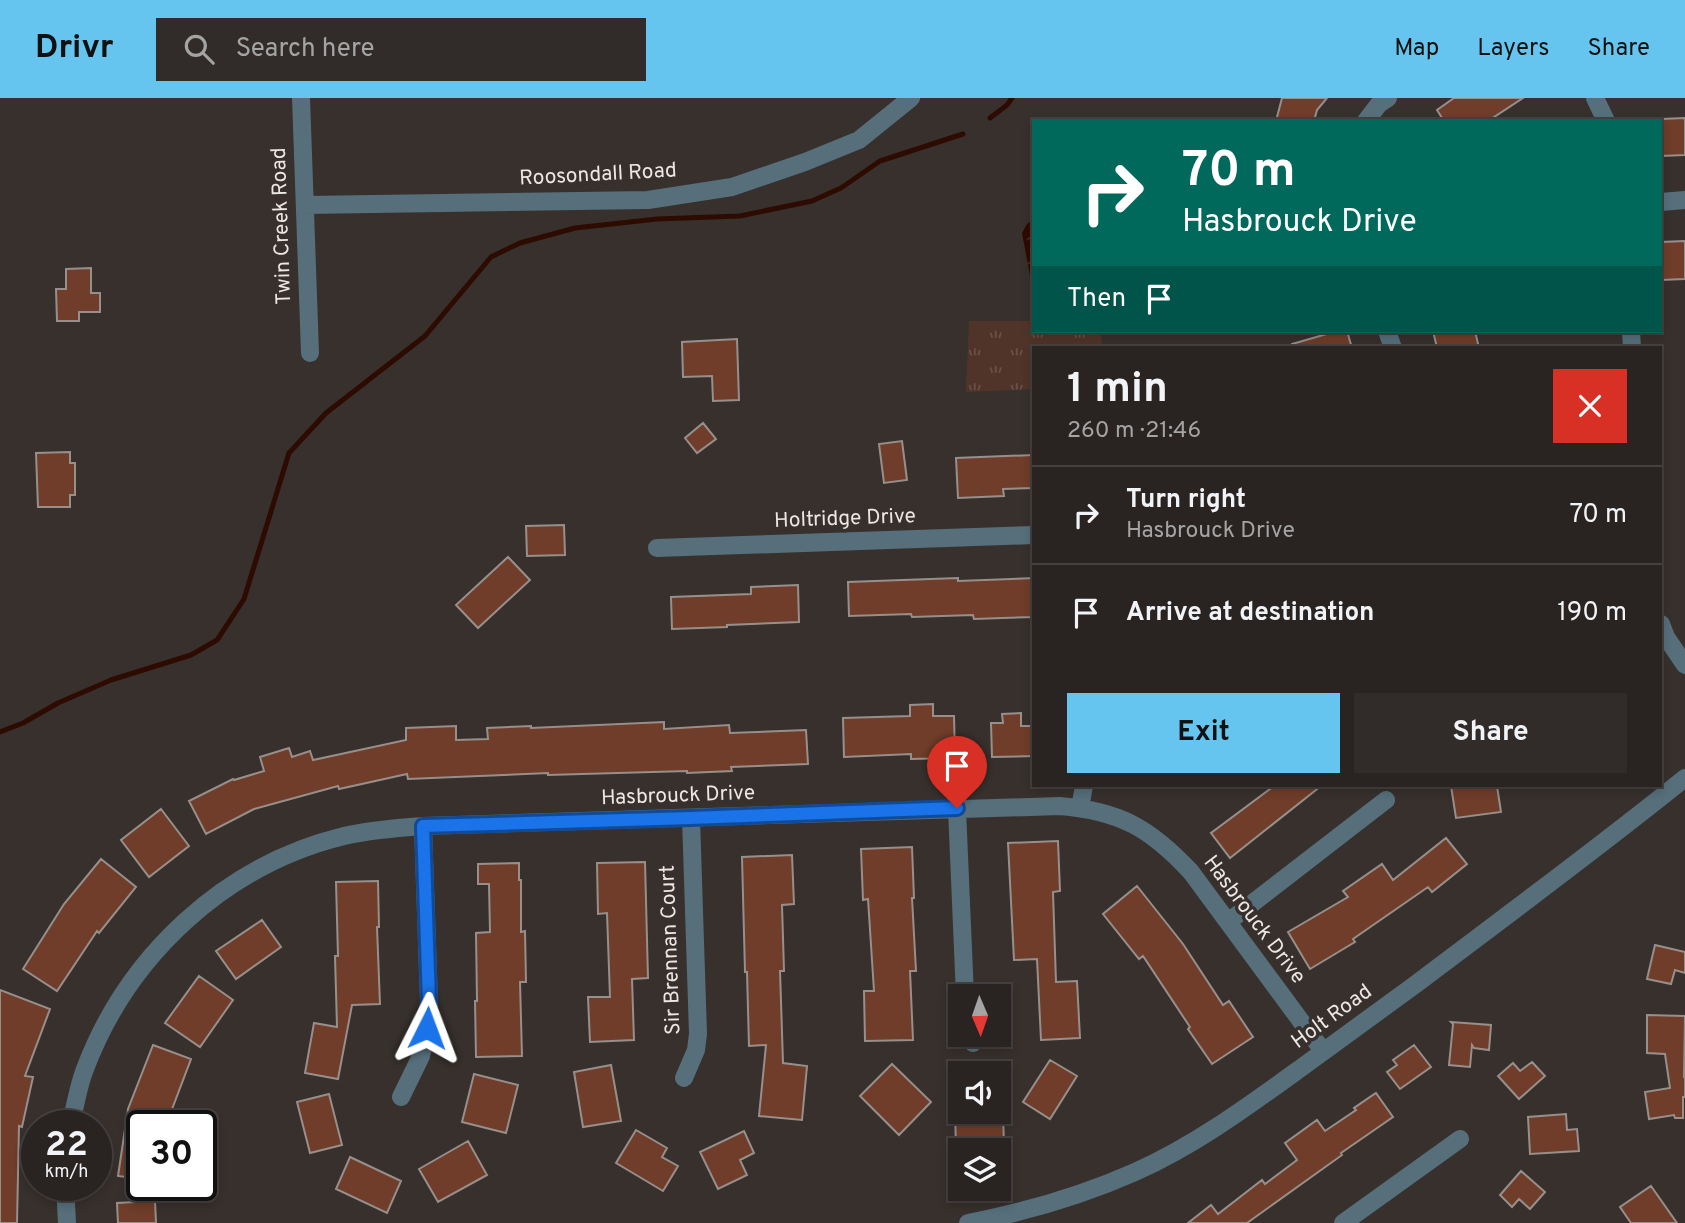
<!DOCTYPE html>
<html lang="en">
<head>
<meta charset="utf-8">
<style>
	body { margin:0; font-family:Overpass,sans-serif; background:#312c2a; color:#f1f3f6; height:100vh; display:flex; flex-direction:column; font-size:26px; white-space:nowrap }
	* { box-sizing:border-box; margin:0 }
	p { font-size:23px; color:#a5a4a5 }
	.icon { flex:none; width:38px; height:38px; fill:none; stroke:currentColor; stroke-width:2; stroke-linecap:round; stroke-linejoin:round }
	.map { position:relative; flex:1; overflow:hidden }
	.sheet { position:absolute; left:1032px; top:248px; width:630px; height:441px; display:flex; flex-direction:column; background:#292422; border-radius:0px; box-shadow:0 4px 10px #0003,0 0 0 2px #454140 }
	.sheet>* { flex:none }
	.hud { position:absolute; left:1032px; top:21px; width:630px; height:214px; border-radius:0px; box-shadow:0 4px 10px #0003,0 0 0 2px #454140; background:#00695c; color:#fff; overflow:hidden }
	.needle { width:46px; rotate:178deg }
	.controls { position:absolute; left:948px; top:886px; display:grid; gap:14px }
	.controls a { display:grid; place-items:center; width:63px; height:63px; border-radius:0px; background:#292422; box-shadow:0 4px 10px #0003,0 0 0 2px #454140; font-size:35px }
	.speed { position:absolute; left:21px; top:1012px; display:flex; gap:14px; font-size:35px; font-weight:700; text-align:center }
	.speed>* { display:grid; place-content:center; width:91px; height:91px; border-radius:50%; background:#292422; box-shadow:0 4px 10px #0003,0 0 0 2px #454140; line-height:1 }
	.speed small { font-size:18px; font-weight:400 }
	.speed .limit { border:4px solid #111; border-radius:10px; background:#fff; color:#111 }
	.pin { position:absolute; display:grid; place-items:center; width:60px; height:60px; color:#fff; margin:-72px -30px; border-radius:50% 50% 50% 0; rotate:-45deg; box-shadow:0 0 7px #0007 }
	.pin .icon { rotate:45deg }
	.me { position:absolute; width:77px; margin:-38px; rotate:3deg; stroke-linejoin:round; filter:drop-shadow(0 0 5px #0008) }
	.turn { display:flex; align-items:center; gap:24px; height:147px; padding:0 35px; font-size:32px }
	.turn .icon { width:91px; height:91px; stroke-width:2.5 }
	.turn b { display:block; font-size:49px; line-height:60px }
	.then { display:flex; align-items:center; height:66px; padding:0 35px; background:#0003; gap:14px; font-size:26px }
	.round { display:grid; place-items:center; flex:none; width:74px; height:74px; border-radius:0px; background:#312c2a }
	.overview { display:flex; align-items:center; justify-content:space-between; height:119px; padding:0 35px }
	h1 { font-size:42px; font-weight:700; line-height:52px }
	.button { display:flex; gap:14px; margin-top:auto; padding:14px 35px }
	.button a { flex:1; height:80px; border-radius:0px; background:#65c5ee; color:#111; font-size:28px; font-weight:700; line-height:80px; text-align:center }
	.button a+a { background:#312c2a; color:#f1f3f6 }
	ul { padding:0; list-style:none }
	li { display:flex; align-items:center; gap:21px; height:98px; padding:0 35px; border-top:2px solid #454140 }
	li div { flex:1 }
	li b { display:block; font-size:26px }
	li em { font-style:normal }
	header { display:flex; align-items:center; gap:42px; box-sizing:border-box; height:98px; padding:0 35px; background:#65c5ee; color:#111 }
	header strong { font-size:33px }
	nav { display:flex; gap:38px; margin-inline-start:auto; font-size:24px }
	.search { width:490px; height:63px; background:#312c2a; display:flex; align-items:center; gap:18px; box-sizing:border-box; padding:0 24px; border-radius:0px; color:#a5a4a5; font-size:26px }
	.map>svg:first-child { display:block }
	.park { fill:url(#park-tufts) }
	.water { fill:url(#water-ripples) }
	.lines { fill:none; stroke-linecap:round; stroke-linejoin:round }
	.stream { stroke:#2e0b00; stroke-width:5 }
	.building { fill:#6f3d29; stroke:#978f8c; stroke-width:2 }
	.minor { stroke:#566f7b; stroke-width:18 }
	.route-casing { stroke:#114b97; stroke-width:18 }
	.route { stroke:#1a73e8; stroke-width:12 }
	.labels { text-anchor:middle; dominant-baseline:central; stroke-width:7; stroke-linejoin:round; paint-order:stroke }
	.street-label { font-size:21px; fill:#ebe7e5; stroke:#37302d }
</style>
</head>
<body>
<header>
<strong>Drivr</strong>
<div class="search"><svg class="icon" aria-label="search" viewBox="0 0 24 24"><circle cx="10" cy="10" r="6"/><path d="M15 15l6 6"/></svg>Search here</div>
<nav><a>Map</a><a>Layers</a><a>Share</a></nav>
</header>
<div class="map">
<svg width="1685" height="1125" viewBox="0 0 1685 1125">
	<defs>
		<pattern id="park-tufts" width="24" height="20" patternUnits="userSpaceOnUse" patternTransform="scale(1.75)"><rect width="24" height="20" fill="#513429"/><path d="M3 7l-1-3M5 7V3M7 7l1-3M15 17l-1-3M17 17v-4M19 17l1-3" fill="none" stroke="#6a5148"/></pattern>
		<pattern id="water-ripples" width="26" height="14" patternUnits="userSpaceOnUse" patternTransform="scale(1.75)"><rect width="26" height="14" fill="#2e0b00"/><path d="M2 4q2-2 4 0t4 0M15 11q2-2 4 0t4 0" fill="none" stroke="#4c2f25"/></pattern>
	</defs>
	<rect width="100%" height="100%" fill="#37302d"/>
	<!-- park -->
	<path class="park" d="M969 223H1034V233H1101L1102 250H1034V291L966 294Z"/>
	<!-- water -->
	<path class="water" d="M1034 121V199L1022 135 1027 126Z"/>
	<g class="lines">
		<!-- stream -->
		<path class="stream" d="M990 20 1007 7 1012 0
			M0 634 23 625 58 605 111 582 191 557 217 542 244 501 289 355 326 315 425 238 491 159 520 145 575 130 657 121 740 118 812 103 841 90 880 63 963 36"/>
	</g>
	<!-- building -->
	<path class="building" d="M1282 0H1327L1317 12 1314 23H1276Z
		M1454 0H1523L1488 23H1444L1437 12Z
		M1685 20V57L1661 58V21Z
		M1685 143V181L1661 182V144Z
		M91 170V195H100V214H79V223H57L56 191H66V171Z
		M1337 233H1347L1352 250H1292V246Z
		M1433 233H1475L1479 250H1437Z
		M737 241 739 302 713 303 712 278 683 279 682 244Z
		M703 325 716 341 697 355 685 340Z
		M902 343 907 382 884 385 879 346Z
		M70 354V365H75V397H70V409H38L36 355Z
		M1034 357V390L1003 391 1004 398 958 400 956 360Z
		M564 427 565 457 527 458 526 428Z
		M508 459 530 482 478 530 456 507Z
		M958 480V483L1034 480V519L974 521 973 517 912 519 911 516 849 518 848 484Z
		M798 487 799 524 727 527V529L672 531 671 499 751 496V489Z
		M933 606V618H954L955 660 911 661V656L844 659 843 620 910 618V607Z
		M1021 615V628H1034V658L992 659 991 625H1003L1002 616Z
		M664 624V631L729 627 730 635 806 632 808 666 731 669 732 673 687 675V673L548 677V675L408 681 407 676 339 691 338 688 254 711 206 736 189 703 233 681 234 682 264 673 260 659 289 650 292 659 310 653 313 662 406 642V630L456 628V642L488 641 487 630 531 628V630Z
		M1274 688H1321L1230 760 1211 735Z
		M1451 688H1497L1501 714 1456 720Z
		M161 711 189 748 149 779 121 742Z
		M1446 740 1467 766 1432 794 1428 789 1353 841 1355 844 1310 871 1288 834 1348 799 1343 793 1382 766 1393 782Z
		M1058 743 1060 793 1053 794 1056 884 1077 883 1080 940 1041 942 1037 861 1014 862 1008 745Z
		M912 749 914 800H912L916 873H910L913 942 865 943 864 893H874L868 801 863 802 861 751Z
		M792 757 794 806 782 807 784 873H780L783 965 807 968 802 1022 759 1018 766 947 749 948 747 874H745L742 759Z
		M101 761 136 789 99 835 97 833 57 893 23 871 64 806Z
		M645 764 648 880 632 881 634 942 590 944 588 899H610L607 815 598 816 597 765Z
		M519 765V782H521V834L525 833 526 884H520L522 958 476 959 475 903H477L476 835 490 834 489 786H478V766Z
		M378 783 379 829H377L380 906 352 907 338 981 305 975 314 925 337 929 335 858H338L336 784Z
		M1137 788 1183 846 1223 907 1229 903 1253 939 1212 966 1188 931 1190 929 1143 858 1139 861 1103 816Z
		M262 822 281 849 236 881 216 853Z
		M1655 847 1685 854V875L1675 872 1671 886 1647 881Z
		M199 878 233 902 200 949 165 925Z
		M0 892 50 911 25 978 33 979 22 1029 19 1028 17 1125H0Z
		M1647 917 1685 918 1684 979H1685V999H1683V1020H1675L1674 1017 1649 1021 1645 994 1670 990 1665 956 1647 955Z
		M1451 924 1491 927 1489 952 1474 950 1472 947 1470 969 1449 967 1453 926Z
		M153 947 191 961 166 1027H142V1081L118 1078 128 1011Z
		M1414 947 1431 969 1400 991 1387 974 1397 967 1393 962Z
		M1050 962 1077 978 1050 1021 1023 1004Z
		M1532 964 1545 978 1519 1001 1498 978 1513 965 1520 973Z
		M892 966 931 1004 899 1037 860 998Z
		M611 967 621 1023 583 1029 574 974Z
		M474 976 518 987 506 1035 462 1024Z
		M1376 995 1393 1019 1341 1055 1342 1057 1247 1125H1188L1211 1107 1218 1116 1262 1082 1265 1086 1297 1062 1285 1045 1317 1022 1325 1033 1356 1012 1354 1010Z
		M329 996 342 1047 310 1055 297 1004Z
		M955 1013H1003L1004 1049 956 1051Z
		M1566 1016 1567 1032 1577 1031 1579 1053 1530 1056 1528 1019Z
		M636 1032 667 1050 662 1059 678 1068 663 1093 616 1065Z
		M744 1033 754 1055 740 1062 747 1077 718 1091 700 1054Z
		M468 1043 487 1077 438 1104 419 1071Z
		M350 1059 401 1083 387 1115 336 1091Z
		M1521 1073 1545 1094 1530 1111 1519 1101 1512 1109 1500 1097Z
		M1651 1088 1677 1125H1631L1620 1109Z
		M155 1103 156 1125H118L117 1105Z"/>
	<g class="lines">
		<!-- minor -->
		<path class="minor" d="M301 0 310 255
			M1595 0 1606 23
			M1366 23 1379 6 1388 0
			M1661 104 1685 102
			M305 107 648 102 732 89 805 64 859 42 911 0
			M1387 233 1393 250
			M1631 233 1632 250
			M657 450 1034 437
			M1661 526 1666 539 1685 567
			M1080 710 1084 688
			M957 711 965 898
			M1228 824 1386 702
			M972 936 973 945
			M684 980 696 952 698 936 691 720
			M401 999 421 958 427 930 429 904 423 728
			M71 1027C75 1008 78 989 85 971 128 857 225 767 344 738 370 732 396 730 423 728L1060 708C1120 713 1150 730 1191 774L1323 953
			M65 1087 67 1125
			M968 1125C1025 1114 1081 1098 1135 1074 1196 1047 1251 1006 1305 967 1342 940 1379 913 1416 886 1506 818 1597 751 1685 680
			M1343 1125 1460 1041"/>
	</g>
	<g class="lines">
		<defs>
			<path id="route" d="M427 930 429 904 423 728 691 720 957 710"/>
		</defs>
		<!-- route casing -->
		<use href="#route" class="route-casing"/>
		<!-- route -->
		<use href="#route" class="route"/>
	</g>
	<g class="labels">
		<!-- street labels -->
		<g class="street-label">
			<text transform="translate(598 77) rotate(-3)">Roosondall Road</text>
			<text transform="translate(282 128) rotate(-92)">Twin Creek Road</text>
			<text transform="translate(845 421) rotate(-2)">Holtridge Drive</text>
			<text transform="translate(678 698) rotate(-2)">Hasbrouck Drive</text>
			<text transform="translate(1254 822) rotate(53)">Hasbrouck Drive</text>
			<text transform="translate(671 852) rotate(-92)">Sir Brennan Court</text>
			<text transform="translate(1332 919) rotate(-36)">Holt Road</text>
		</g>
	</g>
</svg>
<div class="controls">
<a><svg class="needle" viewBox="-14 -14 28 28"><path d="M0-13l5 13h-10z" fill="#e53935"/><path d="M0 13l5-13h-10z" fill="#a5a4a5"/></svg></a>
<a><svg class="icon" aria-label="sound" viewBox="0 0 24 24"><path d="M4 9h4l5-4v14l-5-4H4zM17 9q2 3 0 6"/></svg></a>
<a><svg class="icon" aria-label="layers" viewBox="0 0 24 24"><path d="M12 4l9 5-9 5-9-5zM3 14l9 5 9-5"/></svg></a>
</div>
<div class="speed"><div>22<small>km/h</small></div><div class="limit">30</div></div>
<div class="pin" style="left:957px;top:710px;background:#d93025"><svg class="icon" aria-label="arrive" viewBox="0 0 24 24"><path d="M6 21V4h12l-3 4 3 4H6"/></svg></div>
<svg class="me" style="left:427px;top:930px" viewBox="-20 -20 40 40"><path d="M0-17L14 15 0 8-14 15z" fill="#1a73e8" stroke="#fff" stroke-width="4"/></svg>
<div class="hud">
<div class="turn"><svg class="icon" aria-label="right" viewBox="0 0 24 24"><path d="M7 20v-9h11M14 6l5 5-5 5"/></svg><div><b>70 m</b>Hasbrouck Drive</div></div>
<div class="then">Then<svg class="icon" aria-label="arrive" viewBox="0 0 24 24"><path d="M6 21V4h12l-3 4 3 4H6"/></svg></div>
</div>
<section class="sheet">
<div class="overview"><div><h1>1 min</h1><p>260 m · 21:46</p></div><a class="round" style="background:#d93025;color:#fff"><svg class="icon" aria-label="close" viewBox="0 0 24 24"><path d="M6 6l12 12M18 6L6 18"/></svg></a></div>
<ul>
<li><svg class="icon" aria-label="right" viewBox="0 0 24 24"><path d="M7 20v-9h11M14 6l5 5-5 5"/></svg><div><b>Turn right</b><p>Hasbrouck Drive</p></div><em>70 m</em></li>
<li><svg class="icon" aria-label="arrive" viewBox="0 0 24 24"><path d="M6 21V4h12l-3 4 3 4H6"/></svg><div><b>Arrive at destination</b></div><em>190 m</em></li>
</ul>
<div class="button"><a>Exit</a><a>Share</a></div>
</section>
</div>
</body>
</html>
